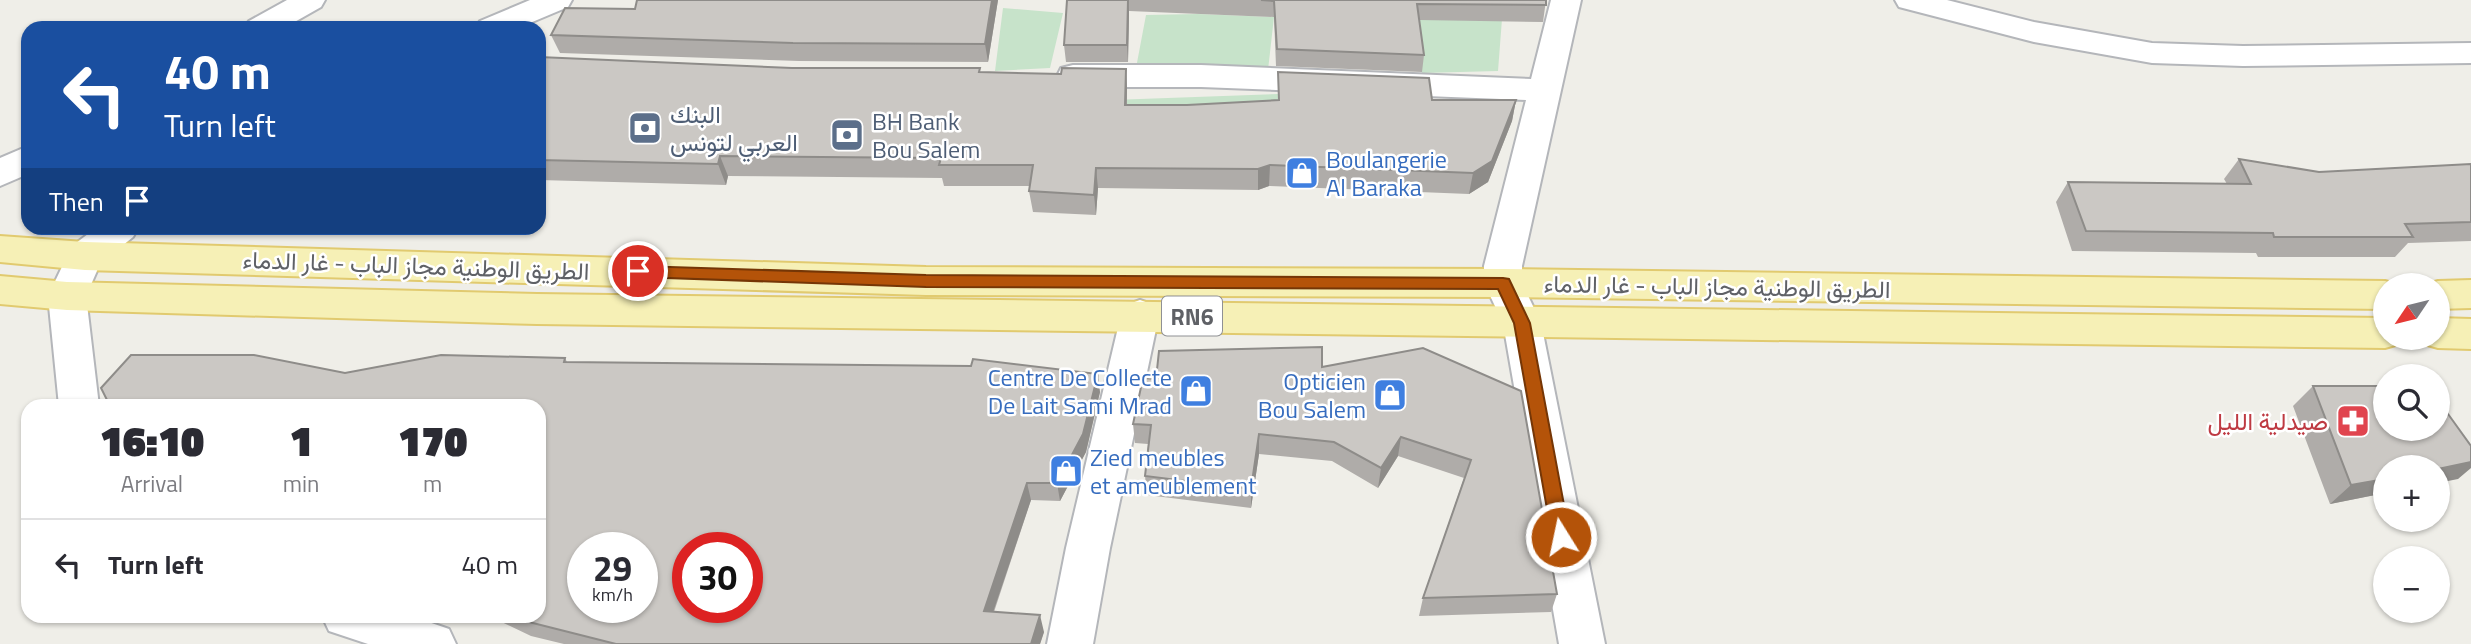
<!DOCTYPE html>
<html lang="en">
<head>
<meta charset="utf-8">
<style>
	body { margin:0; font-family:"Titillium Web",Vazirmatn,sans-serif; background:#f2f2f3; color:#2b2b33; height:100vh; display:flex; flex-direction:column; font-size:26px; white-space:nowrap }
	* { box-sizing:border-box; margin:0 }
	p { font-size:23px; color:#7c7c81 }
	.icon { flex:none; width:38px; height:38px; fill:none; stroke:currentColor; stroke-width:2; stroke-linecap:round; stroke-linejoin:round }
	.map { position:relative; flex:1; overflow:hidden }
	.side { position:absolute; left:21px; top:399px; width:525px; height:224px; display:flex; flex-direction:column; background:#fff; border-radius:21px; box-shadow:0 2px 5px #0004 }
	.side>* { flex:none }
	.banner { position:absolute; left:21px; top:21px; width:525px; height:214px; border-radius:21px; box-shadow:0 2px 5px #0004; background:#1a4fa0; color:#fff; overflow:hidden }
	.needle { width:46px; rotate:235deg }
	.fabs { position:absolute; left:2373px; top:273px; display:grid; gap:14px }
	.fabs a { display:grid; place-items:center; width:77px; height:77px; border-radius:50%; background:#fff; box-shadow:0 2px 5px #0004; font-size:35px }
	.speed { position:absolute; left:567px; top:532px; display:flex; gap:14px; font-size:35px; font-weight:700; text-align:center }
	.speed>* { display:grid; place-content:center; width:91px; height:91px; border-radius:50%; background:#fff; box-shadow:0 2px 5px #0004; line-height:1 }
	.speed small { font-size:18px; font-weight:400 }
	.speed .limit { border:10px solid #d22; background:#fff; color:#111 }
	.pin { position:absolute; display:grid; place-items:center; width:60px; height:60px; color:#fff; margin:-30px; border:4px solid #fff; border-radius:50%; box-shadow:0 2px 7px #0007 }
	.me { position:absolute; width:77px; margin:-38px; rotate:350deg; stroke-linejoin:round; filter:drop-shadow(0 0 5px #0008) }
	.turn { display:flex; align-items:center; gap:24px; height:147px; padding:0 28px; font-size:32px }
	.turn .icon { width:91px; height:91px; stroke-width:2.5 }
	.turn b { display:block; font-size:49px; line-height:60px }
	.then { display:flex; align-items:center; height:66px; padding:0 28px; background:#0003; gap:14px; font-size:26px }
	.eta { display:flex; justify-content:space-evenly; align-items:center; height:119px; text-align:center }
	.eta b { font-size:42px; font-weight:800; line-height:49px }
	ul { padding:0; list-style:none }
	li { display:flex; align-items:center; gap:21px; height:91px; padding:0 28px; border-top:2px solid #e1e1e2 }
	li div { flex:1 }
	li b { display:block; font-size:26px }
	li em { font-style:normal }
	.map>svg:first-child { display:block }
	.green { fill:#c7e3ca }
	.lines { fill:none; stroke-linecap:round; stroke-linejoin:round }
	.minor-casing { stroke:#b4b6ba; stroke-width:4 }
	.major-casing { stroke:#e1ca6f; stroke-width:4 }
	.minor { fill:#fff; fill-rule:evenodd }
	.major { fill:#f6f0b6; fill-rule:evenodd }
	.wall { fill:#afaca9 }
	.shaded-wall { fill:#8e8c89 }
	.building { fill:#cbc8c4; stroke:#8e8c89; stroke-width:2; fill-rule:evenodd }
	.route { fill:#b45309; stroke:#753606; stroke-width:2 }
	.labels { text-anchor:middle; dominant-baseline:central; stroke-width:5; stroke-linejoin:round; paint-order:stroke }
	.shield { fill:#fff; stroke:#8f9094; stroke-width:2 }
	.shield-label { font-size:23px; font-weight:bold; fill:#5f6166 }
	.service-label { font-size:24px; fill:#4e5e75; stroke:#fff; text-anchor:start }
	.shop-label { font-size:24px; fill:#366cbe; stroke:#fff; text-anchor:start }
	.street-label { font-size:24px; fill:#5f6166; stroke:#fff }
	.health-label { font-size:24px; fill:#be3a42; stroke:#fff; text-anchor:end }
</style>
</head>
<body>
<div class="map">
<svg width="2471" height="644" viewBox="0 0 2471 644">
	<rect width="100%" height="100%" fill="#efeee8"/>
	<!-- green -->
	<path class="green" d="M1003 8 1063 13 1050 68 995 71Z
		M1198 14 1274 17 1268 70 1136 68 1146 15Z
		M1502 19 1498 71 1422 73 1414 20Z
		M1279 94V114L1111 126 1112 100Z"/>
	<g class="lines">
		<defs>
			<path id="minor" d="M287 0H325L321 7 284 28H244L249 21Z
				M530 0H572L568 7 518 28H475L480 21Z
				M1551 0H1581L1522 266V283L1541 323 1605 644H1559L1503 323 1484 283V266L1526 100 1201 87H1073L1061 84 1057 76 1061 68 1073 65H1201L1531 79Z
				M1895 0H1947L2034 22 2152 43 2243 46 2471 43V63L2243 66 2152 63 2034 42 1899 7Z
				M28 146V174L0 186V158Z
				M96 228H138L133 237 100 264 86 296 99 406H59L48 296 72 246Z
				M1140 300 1154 305 1159 315 1110 548 1093 644H1047L1066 548 1121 315 1126 305Z
				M322 616H411L449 629 456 644H368L329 631Z"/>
			<path id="major" d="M0 236 85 242 926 267 1503 269 2385 281 2399 285H2385V309L1503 297 926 295 85 270 0 262Z
				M0 276 67 282 537 294 2385 318V338H2402L2399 344 2385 348 537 324 67 310 0 304Z
				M2471 280V308L2438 309V285H2424L2438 281Z
				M2438 318 2471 319V349L2438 348 2424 344 2421 338H2438Z"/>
		</defs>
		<!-- minor casing -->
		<use href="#minor" class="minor-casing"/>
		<!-- major casing -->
		<use href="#major" class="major-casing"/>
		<!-- minor -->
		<use href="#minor" class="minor"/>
		<!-- major -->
		<use href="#major" class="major"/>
	</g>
	<!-- wall -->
	<path class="wall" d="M998 0 988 62 799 61 560 53 551 35 635 9Z
		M1067 0H1546L1543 22 1419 20 1424 55 1422 72 1276 66 1274 17 1129 11 1128 62H1066L1064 45Z
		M539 57 792 68H980V72L1061 74 1126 69 1127 89V105H1187L1278 100V72L1432 100H1516L1512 121 1488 182 1469 194 1269 186 1258 190 1098 188 1096 215 1033 212 1029 191 1030 186H944L942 178 728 176 726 185 539 180Z
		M2239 159 2319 172 2471 164V241L2408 243 2395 257H2258L2256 253 2072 251 2056 202 2068 182 2227 184 2224 179Z
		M1423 348 1557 594 1551 612 1419 616 1423 598 1464 478 1398 456 1378 488 1332 461 1259 454 1251 508 1147 495 1145 476 1148 444 1135 443 1133 424 1156 379 1322 367Z
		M565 358 567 362 1100 392 1086 452 1060 501 1031 500 994 612 1044 632 1040 644H564L531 636 489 616H539L345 373Z
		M2313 386 2458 479 2385 467V493L2330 504 2293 406Z"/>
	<!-- shaded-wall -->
	<path class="shaded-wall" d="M992 0H998L988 62 985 44Z
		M1128 0 1129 11 1128 62 1127 45Z
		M1126 69 1127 89 1126 126 1125 105Z
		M1516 100 1512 121 1488 182 1469 194 1473 173Z
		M720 156 728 176 726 185 718 164Z
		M1270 165 1269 186 1258 190V169Z
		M1096 168 1098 188 1096 215 1094 195Z
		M1098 374 1100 392 1086 452 1060 501 1057 483Z
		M1259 434V454L1251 508V489Z
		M1401 437 1398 456 1378 488 1381 468Z
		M2471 462V468L2458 479 2438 483V469Z
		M2385 479V493L2330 504 2351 485Z
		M1027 483 1031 500 988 627 984 611Z
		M1040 615 1044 632 1040 644H1031Z"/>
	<!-- building -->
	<path class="building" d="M637 0H992L985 44 793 43 551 35 565 8 635 9Z
		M1067 0H1128L1127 45H1064Z
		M1261 0H1546V5L1417 4 1424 55 1277 49 1274 1Z
		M539 57 792 68H980L979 72 1061 74 1062 68 1126 69 1125 105H1187L1279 100 1278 72 1429 78 1432 100H1516L1492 161 1473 173 1270 165 1258 169 1096 168 1094 195 1029 191 1033 165H939L941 158 720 156 718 164 539 160Z
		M2239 159 2319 172 2471 164V222L2405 224 2413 237H2274L2273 233 2086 231 2068 182 2251 184Z
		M1322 347V367L1423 348 1521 391 1557 594 1423 598 1471 460 1401 437 1381 468 1334 442 1259 434 1251 489 1145 476 1151 425 1133 424 1143 378 1156 379 1159 351Z
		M131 355H254L345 373 441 355 565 358 564 362 971 366 973 359 1098 374 1083 434 1057 483H1027L984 611 1040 615 1031 644H616L517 619 510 616H539V406H110L101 388ZM583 548H642V607H583ZM688 548H747V607H688Z
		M2313 386H2385V429H2438V400L2471 446V462L2438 469V467H2385V479L2351 485Z"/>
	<!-- route -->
	<path class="route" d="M638 266 926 275 1503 278 1509 279 1530 323 1570 537 1568 542 1561 545 1555 542 1552 537 1514 323 1498 289 926 287 638 277 631 271Z"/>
	<!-- icons -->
	<defs>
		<symbol id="bank-square" viewBox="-11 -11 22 22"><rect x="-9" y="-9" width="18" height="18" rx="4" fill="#5c6f8a" stroke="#fff"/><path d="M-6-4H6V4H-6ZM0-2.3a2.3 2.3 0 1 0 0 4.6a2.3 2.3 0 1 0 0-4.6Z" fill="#fff"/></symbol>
		<symbol id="shop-square" viewBox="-11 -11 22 22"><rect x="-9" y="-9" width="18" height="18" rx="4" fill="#3f7fe0" stroke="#fff"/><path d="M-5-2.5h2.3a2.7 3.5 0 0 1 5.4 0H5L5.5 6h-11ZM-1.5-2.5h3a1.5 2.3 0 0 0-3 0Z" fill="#fff"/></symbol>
		<symbol id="pharmacy-square" viewBox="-11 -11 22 22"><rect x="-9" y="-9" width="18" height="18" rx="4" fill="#e0444e" stroke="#fff"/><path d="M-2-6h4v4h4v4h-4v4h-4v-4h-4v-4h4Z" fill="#fff"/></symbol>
	</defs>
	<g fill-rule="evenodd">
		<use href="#bank-square" x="626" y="109" width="38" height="38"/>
		<use href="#bank-square" x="828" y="116" width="38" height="38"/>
		<use href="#shop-square" x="1283" y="154" width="38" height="38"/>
		<use href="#shop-square" x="1177" y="372" width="38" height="38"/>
		<use href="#shop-square" x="1371" y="376" width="38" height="38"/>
		<use href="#pharmacy-square" x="2334" y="402" width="38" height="38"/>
		<use href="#shop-square" x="1047" y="452" width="38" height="38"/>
	</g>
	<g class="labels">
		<!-- shield labels -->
		<rect class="shield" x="1162" y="296.5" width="60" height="39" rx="5"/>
		<g class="shield-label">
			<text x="1192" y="316">RN6</text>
		</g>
		<!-- service labels -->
		<g class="service-label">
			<text x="670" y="114">البنك<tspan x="670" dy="28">العربي لتونس</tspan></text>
			<text x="872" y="121">BH Bank<tspan x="872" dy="28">Bou Salem</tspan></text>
		</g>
		<!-- shop labels -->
		<g class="shop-label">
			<text x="1326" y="159">Boulangerie<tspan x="1326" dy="28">Al Baraka</tspan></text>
			<text x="1172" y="377" text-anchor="end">Centre De Collecte<tspan x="1172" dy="28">De Lait Sami Mrad</tspan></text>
			<text x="1366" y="381" text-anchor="end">Opticien<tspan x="1366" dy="28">Bou Salem</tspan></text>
			<text x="1090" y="457">Zied meubles<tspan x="1090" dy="28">et ameublement</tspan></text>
		</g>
		<!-- street labels -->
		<g class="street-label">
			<text transform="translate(416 265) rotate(2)">الطريق الوطنية مجاز الباب - غار الدماء</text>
			<text transform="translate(1717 286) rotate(1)">الطريق الوطنية مجاز الباب - غار الدماء</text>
		</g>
		<!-- health labels -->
		<g class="health-label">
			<text x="2328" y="421">صيدلية الليل</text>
		</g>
	</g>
</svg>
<div class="fabs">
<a><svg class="needle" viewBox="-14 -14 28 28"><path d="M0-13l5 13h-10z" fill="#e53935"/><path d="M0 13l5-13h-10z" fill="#7c7c81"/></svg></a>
<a><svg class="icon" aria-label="search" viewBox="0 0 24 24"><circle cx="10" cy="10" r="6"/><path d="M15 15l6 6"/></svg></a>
<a>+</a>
<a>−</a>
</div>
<div class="speed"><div>29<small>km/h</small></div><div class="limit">30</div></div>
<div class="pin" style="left:638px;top:271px;background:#d93025"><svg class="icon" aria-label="arrive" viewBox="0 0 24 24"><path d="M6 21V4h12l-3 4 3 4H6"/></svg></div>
<svg class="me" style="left:1561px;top:537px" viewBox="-20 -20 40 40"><circle r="17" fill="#b45309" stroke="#fff" stroke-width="3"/><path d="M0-11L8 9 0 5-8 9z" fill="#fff"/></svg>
<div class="banner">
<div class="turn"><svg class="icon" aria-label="left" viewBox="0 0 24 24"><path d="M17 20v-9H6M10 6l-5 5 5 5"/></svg><div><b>40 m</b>Turn left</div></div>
<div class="then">Then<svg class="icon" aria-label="arrive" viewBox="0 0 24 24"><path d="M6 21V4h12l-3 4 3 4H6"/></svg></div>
</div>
<section class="side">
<div class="eta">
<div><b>16:10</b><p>Arrival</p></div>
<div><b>1</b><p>min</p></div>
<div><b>170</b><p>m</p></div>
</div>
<ul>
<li><svg class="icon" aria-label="left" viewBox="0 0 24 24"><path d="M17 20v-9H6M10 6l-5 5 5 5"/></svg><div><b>Turn left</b></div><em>40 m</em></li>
</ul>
</section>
</div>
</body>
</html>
